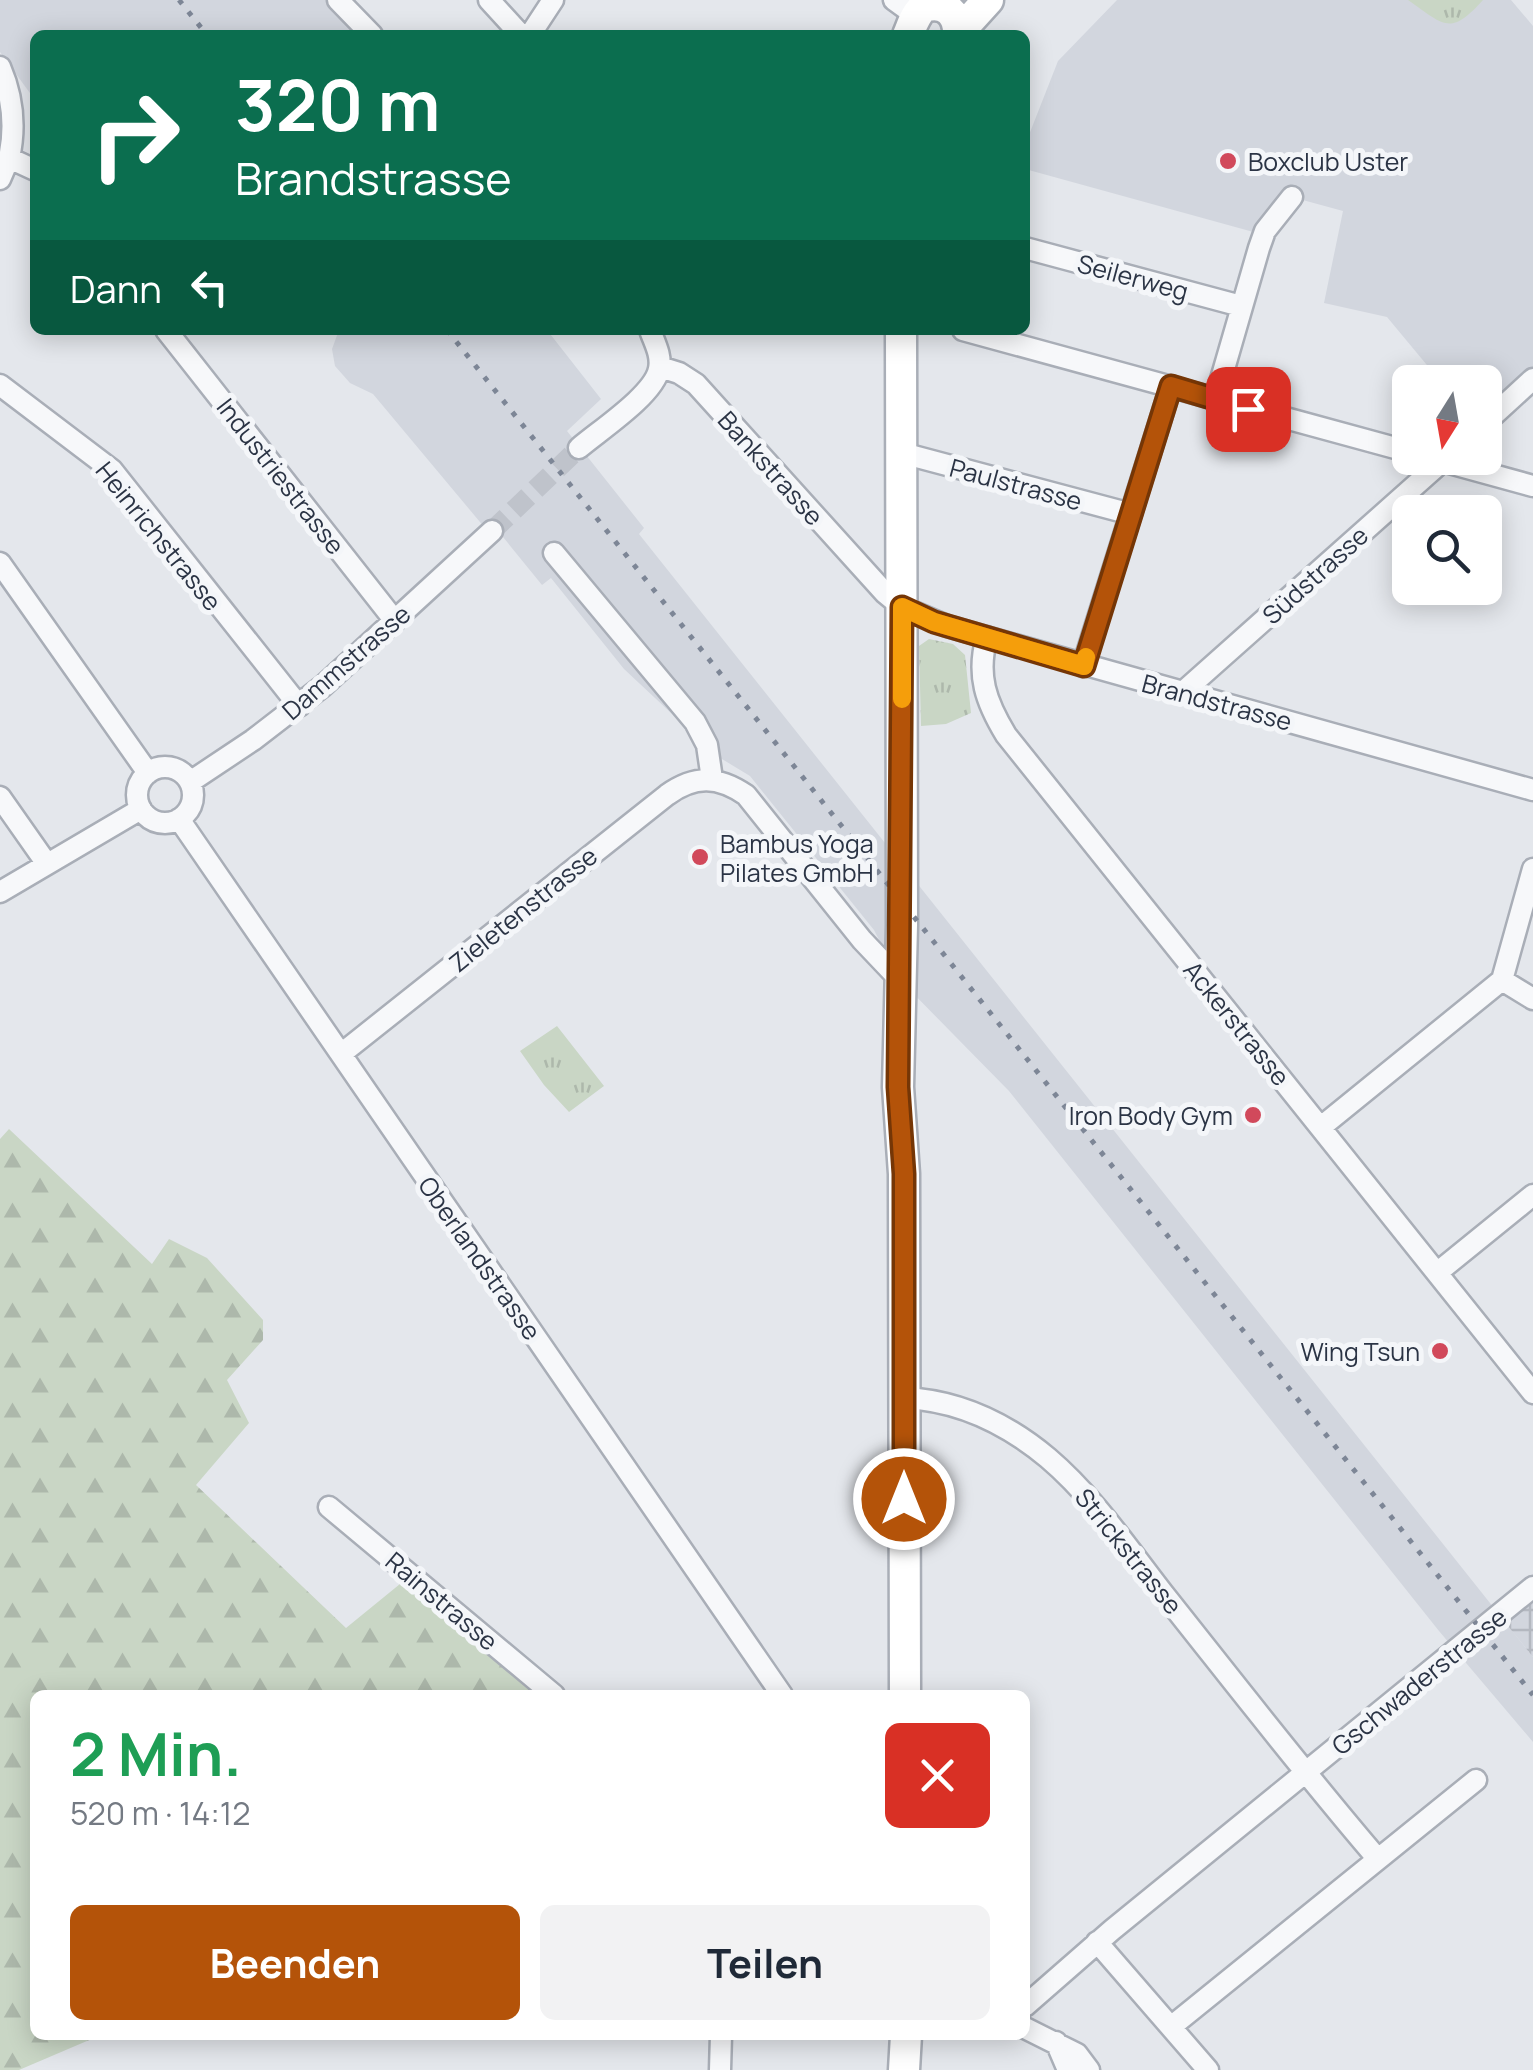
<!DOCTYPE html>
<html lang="de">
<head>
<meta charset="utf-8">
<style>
	body { margin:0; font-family:Manrope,sans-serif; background:#f2f2f3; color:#1f2937; height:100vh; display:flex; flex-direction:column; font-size:38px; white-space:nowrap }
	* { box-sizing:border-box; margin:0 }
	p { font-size:32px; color:#747a83 }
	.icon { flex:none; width:55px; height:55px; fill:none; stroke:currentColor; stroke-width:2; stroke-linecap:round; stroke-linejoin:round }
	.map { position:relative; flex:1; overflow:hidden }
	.drawer { position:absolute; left:30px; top:1690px; width:1000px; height:350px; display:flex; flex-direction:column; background:#fff; border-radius:15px; box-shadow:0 5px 25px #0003 }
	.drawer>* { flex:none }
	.guide { position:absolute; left:30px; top:30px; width:1000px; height:305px; border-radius:15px; box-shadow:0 5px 25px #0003; background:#0b6e4f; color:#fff; overflow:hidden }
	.needle { width:65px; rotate:191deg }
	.fabs { position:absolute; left:1392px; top:365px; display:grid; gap:20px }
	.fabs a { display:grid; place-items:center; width:110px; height:110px; border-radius:15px; background:#fff; box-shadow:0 5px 25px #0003; font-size:50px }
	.pin { position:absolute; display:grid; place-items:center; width:85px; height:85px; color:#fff; margin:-42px; border-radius:20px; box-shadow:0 5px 15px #0006 }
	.me { position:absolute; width:110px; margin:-55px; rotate:0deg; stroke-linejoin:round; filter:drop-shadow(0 0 8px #0008) }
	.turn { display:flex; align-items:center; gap:35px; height:210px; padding:0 40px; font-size:45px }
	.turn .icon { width:130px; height:130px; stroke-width:2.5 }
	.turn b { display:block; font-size:70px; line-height:85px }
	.then { display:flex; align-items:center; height:95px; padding:0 40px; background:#0003; gap:20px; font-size:38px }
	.round { display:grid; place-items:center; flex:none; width:105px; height:105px; border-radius:15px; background:#f2f2f3 }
	.summary { display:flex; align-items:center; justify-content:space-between; height:170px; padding:0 40px }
	h1 { font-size:60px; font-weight:700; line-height:75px; color:#1e9e55 }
	.primary-button { display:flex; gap:20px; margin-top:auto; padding:20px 40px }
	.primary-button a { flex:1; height:115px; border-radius:15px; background:#b45309; color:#fff; font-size:40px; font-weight:700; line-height:115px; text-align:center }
	.primary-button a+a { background:#f2f2f3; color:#1f2937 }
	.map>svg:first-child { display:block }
	.built { fill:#d2d6de }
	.industrial { fill:url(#industrial-grid) }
	.forest { fill:url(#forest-firs) }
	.park { fill:url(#park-tufts) }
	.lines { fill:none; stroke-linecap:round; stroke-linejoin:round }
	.minor-tunnel { stroke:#bfc3cb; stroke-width:20; stroke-dasharray:20 10; stroke-linecap:butt }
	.minor-casing { stroke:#a9aeb7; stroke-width:25 }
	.secondary-casing { stroke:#a9aeb7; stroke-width:35 }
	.minor { stroke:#f7f8fa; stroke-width:20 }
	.secondary { stroke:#fff; stroke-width:30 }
	.rail { stroke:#7d8696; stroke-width:5; stroke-dasharray:5 10; stroke-linecap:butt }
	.route-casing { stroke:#753606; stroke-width:25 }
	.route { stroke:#b45309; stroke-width:18 }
	.slow { stroke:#f59e0b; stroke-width:18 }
	.poi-dot { fill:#d1495b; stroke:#f4f6f9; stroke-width:4 }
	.labels { text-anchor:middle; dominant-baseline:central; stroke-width:10; stroke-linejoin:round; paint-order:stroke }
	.poi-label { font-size:25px; fill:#2b3445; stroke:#f4f6f9; text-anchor:start }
	.street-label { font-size:25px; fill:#2b3445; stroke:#f4f6f9 }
</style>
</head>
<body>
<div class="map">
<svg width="1533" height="2070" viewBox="0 0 1533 2070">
	<defs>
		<pattern id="industrial-grid" width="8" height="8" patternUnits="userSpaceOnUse" patternTransform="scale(2.5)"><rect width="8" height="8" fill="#d2d6de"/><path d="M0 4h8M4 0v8" fill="none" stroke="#b4b8c0"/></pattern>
		<pattern id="forest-firs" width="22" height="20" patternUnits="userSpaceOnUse" patternTransform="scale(2.5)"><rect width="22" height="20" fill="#c9d6c5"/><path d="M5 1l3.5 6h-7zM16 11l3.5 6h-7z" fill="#adb8ab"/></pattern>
		<pattern id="park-tufts" width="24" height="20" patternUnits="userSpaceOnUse" patternTransform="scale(2.5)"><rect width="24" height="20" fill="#c9d6c5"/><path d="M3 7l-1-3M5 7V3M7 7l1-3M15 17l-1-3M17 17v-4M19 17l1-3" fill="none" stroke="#adb8ab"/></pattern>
	</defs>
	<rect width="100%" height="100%" fill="#e4e7ec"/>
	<!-- built -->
	<path class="built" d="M0 0H326L359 35H35V100L0 52Z
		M1117 0H1511L1533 26V368L1485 412V382H1441L1387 317 1324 303 1343 211 1288 196 1257 233 1025 169V145L1058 61Z
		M339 330H547L601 399 567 431 644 528 639 534 1533 1657V1742L1439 1631 1009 1091 899 979 874 930 750 776 717 756 624 669 551 578 542 585 503 537 495 540 373 394 350 383 335 366 332 349Z"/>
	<!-- industrial -->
	<path class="industrial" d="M1533 1587V1657L1499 1615Z"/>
	<!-- forest -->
	<path class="forest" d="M9 1129 152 1264 169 1239 207 1258 263 1320V1340L227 1380 249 1423 196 1485 346 1628 411 1575 554 1695H35V2035H101L19 2070H0V1139Z"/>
	<!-- park -->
	<path class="park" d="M1408 0H1483C1450 37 1444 25 1408 0Z
		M929 639 953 644 965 655 971 713 946 724 921 726 919 646Z
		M557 1026 604 1086 569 1112 544 1085 520 1051Z"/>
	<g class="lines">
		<!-- minor-tunnel -->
		<path class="minor-tunnel" d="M492 531 579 448"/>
		<defs>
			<path id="minor" d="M338 0 372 35
				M489 0 521 35
				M894 0 916 16
				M530 35 553 0
				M0 67C13 97 16 126 9 158L35 170
				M0 179 9 158
				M1025 248 1241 306
				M166 330 395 621
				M963 330 1410 452
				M660 367 679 373 696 384 885 593 902 607 947 626 1533 790
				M0 385 112 470 299 706
				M1215 400 1259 248 1265 231 1292 197
				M1485 423 1533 379
				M579 448C600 430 654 395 659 369 662 355 654 342 650 330
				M902 453 1131 514
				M1431 458 1533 486
				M554 553 695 722 707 745 712 779
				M0 563 148 773
				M987 637C976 675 986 702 1006 735L1533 1393
				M1083 666 1171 386
				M1183 692 1446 458
				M137 795a28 28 0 1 1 56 0a28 28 0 1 1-56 0Z
				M190 782 253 740 323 686 492 531
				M0 797 47 864
				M179 819 782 1695
				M0 892 141 809
				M1502 980 1533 999
				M341 1054 667 795C695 775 718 776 746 795L862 940 899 979
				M1321 1127 1502 980 1533 869
				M1438 1272 1533 1195
				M903 1398C958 1400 1006 1423 1048 1458 1094 1497 1129 1550 1166 1597 1236 1685 1304 1773 1377 1858
				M329 1507 554 1695
				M1097 1942 1208 2070
				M1025 2006 1112 1930 1533 1587
				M1172 2026 1476 1780
				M1025 2028 1077 2054 1089 2070
				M1056 2042 1068 2070
				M720 2070 721 2035"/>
			<path id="secondary" d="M959 32 988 0
				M908 35C912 26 915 14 924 7 947 0 959 16 958 35
				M901 330 902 925 898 1087 904 1174 905 1695
				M904 2070 906 2035"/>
		</defs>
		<!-- minor casing -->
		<use href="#minor" class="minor-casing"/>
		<!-- secondary casing -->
		<use href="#secondary" class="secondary-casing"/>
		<!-- minor -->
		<use href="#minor" class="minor"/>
		<!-- secondary -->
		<use href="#secondary" class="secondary"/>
		<!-- rail -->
		<path class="rail" d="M179 0 207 35
			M447 330 1533 1695"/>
	</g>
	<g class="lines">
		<defs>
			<path id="route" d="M904 1499V1174L898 1087 902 607 934 622 1084 666 1171 386 1248 409"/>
		</defs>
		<!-- route casing -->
		<use href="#route" class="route-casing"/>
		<!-- route -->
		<use href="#route" class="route"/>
		<!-- slow -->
		<path class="slow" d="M902 699V607L934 622 1084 666 1086 657"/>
	</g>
	<!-- markers -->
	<g class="poi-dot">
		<circle cx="1228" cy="161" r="10"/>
		<circle cx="700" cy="857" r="10"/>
		<circle cx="1253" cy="1115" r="10"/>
		<circle cx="1440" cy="1351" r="10"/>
	</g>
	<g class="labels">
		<!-- poi labels -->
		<g class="poi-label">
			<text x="1248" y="161">Boxclub Uster</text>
			<text x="720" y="843">Bambus Yoga<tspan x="720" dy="29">Pilates GmbH</tspan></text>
			<text x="1233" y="1115" text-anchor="end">Iron Body Gym</text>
			<text x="1420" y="1351" text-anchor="end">Wing Tsun</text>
		</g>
		<!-- street labels -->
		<g class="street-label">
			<text transform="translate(1133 277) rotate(15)">Seilerweg</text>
			<text transform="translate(771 468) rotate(48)">Bankstrasse</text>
			<text transform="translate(281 476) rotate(52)">Industriestrasse</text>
			<text transform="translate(1016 484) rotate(15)">Paulstrasse</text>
			<text transform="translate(159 536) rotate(51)">Heinrichstrasse</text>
			<text transform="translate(1315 575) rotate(-42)">Südstrasse</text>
			<text transform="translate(346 662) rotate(-41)">Dammstrasse</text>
			<text transform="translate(1217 702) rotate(15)">Brandstrasse</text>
			<text transform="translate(523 909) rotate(-39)">Zieletenstrasse</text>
			<text transform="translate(1237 1023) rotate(51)">Ackerstrasse</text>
			<text transform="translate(480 1258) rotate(55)">Oberlandstrasse</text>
			<text transform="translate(1129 1551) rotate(51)">Strickstrasse</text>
			<text transform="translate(442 1601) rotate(40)">Rainstrasse</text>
			<text transform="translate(1419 1681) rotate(-39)">Gschwaderstrasse</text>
		</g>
	</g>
</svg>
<div class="fabs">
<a><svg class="needle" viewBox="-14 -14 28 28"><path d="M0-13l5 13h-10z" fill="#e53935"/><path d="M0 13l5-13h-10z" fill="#747a83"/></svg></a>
<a><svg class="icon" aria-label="search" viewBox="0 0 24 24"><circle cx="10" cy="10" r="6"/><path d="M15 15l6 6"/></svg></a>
</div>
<div class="pin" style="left:1248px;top:409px;background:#d93025"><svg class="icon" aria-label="arrive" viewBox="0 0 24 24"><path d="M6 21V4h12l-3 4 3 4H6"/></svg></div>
<svg class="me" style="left:904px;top:1499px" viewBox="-20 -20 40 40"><circle r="17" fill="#b45309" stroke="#fff" stroke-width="3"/><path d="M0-11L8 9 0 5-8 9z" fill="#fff"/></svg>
<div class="guide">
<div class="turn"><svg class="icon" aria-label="right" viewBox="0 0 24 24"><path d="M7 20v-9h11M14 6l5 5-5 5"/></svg><div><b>320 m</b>Brandstrasse</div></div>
<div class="then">Dann<svg class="icon" aria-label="left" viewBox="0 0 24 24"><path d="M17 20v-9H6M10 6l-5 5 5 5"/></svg></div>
</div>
<section class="drawer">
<div class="summary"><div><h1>2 Min.</h1><p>520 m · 14:12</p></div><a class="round" style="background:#d93025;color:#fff"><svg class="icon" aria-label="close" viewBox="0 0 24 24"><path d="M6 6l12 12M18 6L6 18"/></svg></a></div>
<div class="primary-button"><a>Beenden</a><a>Teilen</a></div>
</section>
</div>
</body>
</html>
